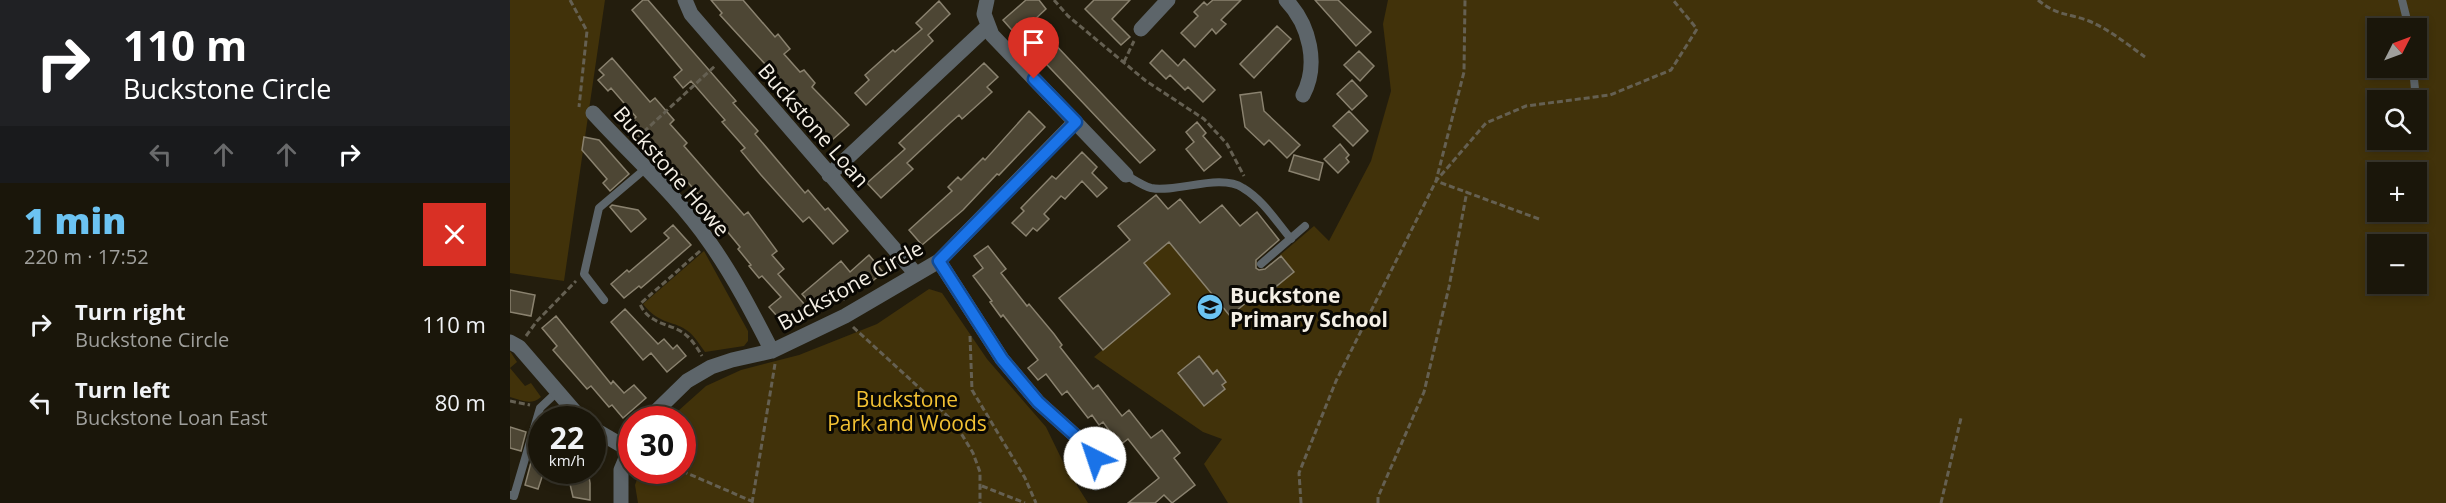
<!DOCTYPE html>
<html lang="en">
<head>
<meta charset="utf-8">
<style>
	body { margin:0; font-family:"Open Sans",sans-serif; background:#231f13; color:#f1f3f6; height:100vh; display:flex; flex-direction:column; font-size:22px; white-space:nowrap }
	* { box-sizing:border-box; margin:0 }
	p { font-size:20px; color:#9f9f9c }
	.icon { flex:none; width:33px; height:33px; fill:none; stroke:currentColor; stroke-width:2; stroke-linecap:round; stroke-linejoin:round }
	.map { position:relative; flex:1; overflow:hidden }
	.sheet { display:flex; flex-direction:column; background:#1a160a; width:510px }
	.sheet>* { flex:none }
	.banner { background:#202124; color:#fff; overflow:hidden }
	.needle { width:39px; rotate:48deg }
	.controls { position:absolute; left:1857px; top:18px; display:grid; gap:12px }
	.controls a { display:grid; place-items:center; width:60px; height:60px; border-radius:0px; background:#1a160a; box-shadow:0 3px 9px #0003,0 0 0 2px #38352b; font-size:30px }
	.speed { position:absolute; left:18px; top:406px; display:flex; gap:12px; font-size:30px; font-weight:700; text-align:center }
	.speed>* { display:grid; place-content:center; width:78px; height:78px; border-radius:50%; background:#1a160a; box-shadow:0 3px 9px #0003,0 0 0 2px #38352b; line-height:1 }
	.speed small { font-size:15px; font-weight:400 }
	.speed .limit { border:9px solid #d22; background:#fff; color:#111 }
	.pin { position:absolute; display:grid; place-items:center; width:51px; height:51px; color:#fff; margin:-62px -26px; border-radius:50% 50% 50% 0; rotate:-45deg; box-shadow:0 0 6px #0007 }
	.pin .icon { rotate:45deg }
	.me { position:absolute; width:66px; margin:-33px; rotate:319deg; stroke-linejoin:round; filter:drop-shadow(0 0 4px #0008) }
	.turn { display:flex; align-items:center; gap:21px; height:126px; padding:0 24px; font-size:27px }
	.turn .icon { width:78px; height:78px; stroke-width:2.5 }
	.turn b { display:block; font-size:42px; line-height:51px }
	.lanes { display:flex; align-items:center; height:57px; padding:0 24px; background:#0003; justify-content:center; gap:30px; direction:ltr }
	.lanes .off { opacity:.35 }
	.round { display:grid; place-items:center; flex:none; width:63px; height:63px; border-radius:0px; background:#231f13 }
	.summary { display:flex; align-items:center; justify-content:space-between; height:102px; padding:0 24px }
	h1 { font-size:36px; font-weight:800; line-height:45px; color:#6cc3f2 }
	ul { padding:0; list-style:none }
	li { display:flex; align-items:center; gap:18px; height:78px; padding:0 24px }
	li div { flex:1 }
	li b { display:block; font-size:22px }
	li em { font-style:normal }
	main { display:flex; flex:1; min-height:0 }
	.map>svg:first-child { display:block }
	.green { fill:#41320a; fill-rule:evenodd }
	.building { fill:#4d4634; stroke:#8a826f; stroke-width:1.5 }
	.lines { fill:none; stroke-linecap:round; stroke-linejoin:round }
	.path { stroke:#656052; stroke-width:3; stroke-dasharray:6 3; stroke-linecap:butt }
	.lane { stroke:#5d656a; stroke-width:8 }
	.street { stroke:#5d656a; stroke-width:15 }
	.route-casing { stroke:#114b97; stroke-width:15 }
	.route { stroke:#1a73e8; stroke-width:10 }
	.labels { text-anchor:middle; dominant-baseline:central; stroke-width:6; stroke-linejoin:round; paint-order:stroke }
	.street-label { font-size:21px; fill:#f4efe5; stroke:#0a0803 }
	.poi-label { font-size:21px; font-weight:bold; fill:#f4efe5; stroke:#0a0803; text-anchor:start }
	.park-label { font-size:21px; fill:#f2c133; stroke:#0a0803 }
</style>
</head>
<body>
<main>
<section class="sheet">
<div class="banner">
<div class="turn"><svg class="icon" aria-label="right" viewBox="0 0 24 24"><path d="M7 20v-9h11M14 6l5 5-5 5"/></svg><div><b>110 m</b>Buckstone Circle</div></div>
<div class="lanes"><svg class="icon off" aria-label="left" viewBox="0 0 24 24"><path d="M17 20v-9H6M10 6l-5 5 5 5"/></svg><svg class="icon off" aria-label="ahead" viewBox="0 0 24 24"><path d="M12 20V5M6 11l6-6 6 6"/></svg><svg class="icon off" aria-label="ahead" viewBox="0 0 24 24"><path d="M12 20V5M6 11l6-6 6 6"/></svg><svg class="icon" aria-label="right" viewBox="0 0 24 24"><path d="M7 20v-9h11M14 6l5 5-5 5"/></svg></div>
</div>
<div class="summary"><div><h1>1 min</h1><p>220 m · 17:52</p></div><a class="round" style="background:#d93025;color:#fff"><svg class="icon" aria-label="close" viewBox="0 0 24 24"><path d="M6 6l12 12M18 6L6 18"/></svg></a></div>
<ul>
<li><svg class="icon" aria-label="right" viewBox="0 0 24 24"><path d="M7 20v-9h11M14 6l5 5-5 5"/></svg><div><b>Turn right</b><p>Buckstone Circle</p></div><em>110 m</em></li>
<li><svg class="icon" aria-label="left" viewBox="0 0 24 24"><path d="M17 20v-9H6M10 6l-5 5 5 5"/></svg><div><b>Turn left</b><p>Buckstone Loan East</p></div><em>80 m</em></li>
</ul>
</section>
<div class="map">
<svg width="1936" height="503" viewBox="0 0 1936 503">
	<rect width="100%" height="100%" fill="#231d0d"/>
	<!-- green -->
	<path class="green" d="M0 0H95L54 281 0 273Z
		M878 0H1936V503H718L694 464 712 439 693 432 584 357 659 294 634 263 659 242 747 302 784 272 770 255 804 226 819 241 861 161 881 91 873 24ZM1868 28H1906V68H1868ZM1868 100H1906V140H1868ZM1868 172H1906V212H1868ZM1868 244H1906V284H1868Z
		M194 251 238 331V341L234 346 195 352C190 345 185 337 179 332 165 320 150 326 133 304Z
		M419 289 432 293 477 359 536 427 556 468 578 503H128L125 485 130 471H172V420H158L196 386 231 370 289 355 367 324Z
		M0 351 7 362 0 368 15 386 21 383 31 397C21 406 11 400 0 397Z"/>
	<!-- building -->
	<path class="building" d="M133 0H138L226 101 223 103 248 131 245 134 295 193 298 190 315 210 318 208 338 231 323 244 299 217 293 222 251 175 231 151 235 148 212 122 215 120 181 81 173 88 164 77 172 70 122 10Z
		M201 0H233L265 37 268 34 280 49 274 54 290 72 294 70 305 83 302 87 339 125 322 140 317 134 314 137 277 92 279 90 210 15 212 13Z
		M516 0H529L536 9 507 36 493 20Z
		M584 0H620L602 19 620 37 611 45 575 9Z
		M703 0H731L711 20 716 24 706 34 702 29 685 47 671 33 688 16 684 12 694 2 697 5Z
		M805 0H828L861 32 846 46Z
		M429 1 440 14 418 35 423 41 356 105 345 93 359 80 355 75 383 50 385 52 412 29 406 23Z
		M767 26 781 39 744 78 730 64Z
		M539 38 645 150 630 163 524 51Z
		M652 50 668 66 674 59 705 90 693 102 678 87 675 90 660 75 656 79 640 63Z
		M849 51 864 66 850 81 834 65Z
		M102 58 140 102 145 98 164 120 160 124 177 143 174 146 234 215 238 212 267 251 262 255 274 269 268 274 295 305 274 324 259 307 271 297 252 276 249 278 239 266 241 265 228 249 230 247 216 230 218 228 123 120 126 117 101 88 98 91 88 80 94 75 89 70Z
		M474 63 488 77 477 87 482 92 452 119 449 115 440 123 397 163 403 169 371 198 357 183 395 149 389 143Z
		M842 80 857 96 842 110 827 94Z
		M751 92 754 111 790 145 777 158 759 140 754 145 735 127 730 95Z
		M519 111 535 127 489 175 487 174 453 210 412 245 399 230 442 191 438 187 448 177 451 180 473 158 475 160Z
		M839 111 858 131 843 146 823 126Z
		M687 122 696 133 693 136 711 157 694 171 676 149 684 142 676 132Z
		M74 137 89 140 119 174 100 191 93 183 97 179 72 150Z
		M830 144 839 155 836 158 839 162 828 173 814 159Z
		M572 152 587 167 582 173 597 188 587 197 572 181 555 199 551 196 534 214 539 219 527 231 523 228 516 236 502 223 514 211 511 208 542 176 546 179Z
		M784 155 813 163 809 180 779 171Z
		M646 195 658 209 670 199 690 223 712 205 730 226 747 212 769 240 746 260V268L749 270 755 269 771 256 784 272 747 302 743 297 720 316 659 242 634 263 660 294 593 350 549 298 620 240 608 226Z
		M102 205 128 210 136 219 121 232 100 207Z
		M163 225 181 245 131 288 129 286 114 298 101 284 117 270 119 272 159 238 154 233Z
		M478 246 496 269 491 273 517 306 519 304 544 334 552 345 550 347 583 389 588 385 612 416 619 410 641 438 652 430 670 453 664 458 685 485 662 503 654 495 645 503H618L649 478 618 439 610 445 593 422 589 425 582 415 578 418 557 391 552 395 536 374 528 380 518 368 528 360 493 315 491 317 480 302 482 301 463 276 473 268 464 256Z
		M359 255 373 272 357 286 354 282 334 300 327 292 306 310 292 294 331 261 340 272Z
		M0 290 25 295 21 316 0 312Z
		M115 309 148 344 154 339 163 349 167 345 176 356 157 372 141 353 133 360 101 322Z
		M46 316 101 384 103 381 114 393 124 385 136 398 113 418 102 405 99 407 81 386 77 389 43 350 47 346 32 328Z
		M689 356 703 374 707 370 716 382 712 385 715 389 694 406 668 373Z
		M0 427 16 432 11 451 0 448Z
		M28 436 32 437V477L28 489 15 485Z
		M57 471H78L80 483V500L63 497Z"/>
	<g class="lines">
		<!-- path -->
		<path class="path" d="M60 0 77 31 69 107
			M544 0 558 16 636 81 694 119 717 144 734 176
			M1528 0C1547 16 1558 13 1579 21 1600 30 1617 44 1635 57
			M614 62 624 41
			M127 138 206 65
			M1029 219 926 181 976 123 1016 106 1100 95 1161 70 1187 29 1163 0
			M190 251 130 304C139 326 164 323 177 336 183 341 188 349 192 356
			M343 327 415 393 446 425 463 453 470 472V503
			M16 336 27 321 66 281
			M460 336 462 390 515 478 526 503
			M0 401 20 405
			M172 471 246 503
			M472 486 515 503
			M242 503 265 364
			M791 503 789 473 826 381 926 181 954 72 955 0
			M868 503V497L914 392 939 287 957 191
			M1431 503 1451 418"/>
		<!-- lane -->
		<path class="lane" d="M1892 0 1899 28
			M1903 68 1906 100
			M616 175C623 179 633 186 641 188 667 193 710 173 733 188 753 200 766 221 781 239
			M751 264 795 226
			M94 300 74 274 89 208 135 169
			M0 495 4 496 30 408 47 392"/>
		<!-- street -->
		<path class="street" d="M175 0 181 14 406 274
			M477 0 474 14 482 35 616 175
			M776 0C800 25 809 65 793 95
			M631 29 658 0
			M83 113C122 156 167 195 200 243 224 277 243 314 262 351
			M319 175 477 27
			M429 261 492 359 528 402 578 447 593 469
			M0 342 9 347 72 420
			M137 420 177 381 201 367 222 360 262 351 335 316 429 261 565 122
			M82 428 118 449
			M586 483 593 469H604
			M111 503V470L122 444"/>
	</g>
	<g class="lines">
		<defs>
			<path id="route" d="M524 79 566 122 429 261 492 359 528 402 578 447 585 458"/>
		</defs>
		<!-- route casing -->
		<use href="#route" class="route-casing"/>
		<!-- route -->
		<use href="#route" class="route"/>
	</g>
	<!-- icons -->
	<defs>
		<symbol id="school-disc" viewBox="-11 -11 22 22"><circle r="9.5" fill="#6cc3f2" stroke="#0a0803"/><path d="M0-5L7-2L0 1L-7-2ZM-4 1L0 2.5L4 1V4Q0 6-4 4Z" fill="#111"/></symbol>
	</defs>
	<g fill-rule="evenodd">
		<use href="#school-disc" x="685" y="292" width="30" height="30"/>
	</g>
	<g class="labels">
		<!-- street labels -->
		<g class="street-label">
			<text transform="translate(304 125) rotate(49)">Buckstone Loan</text>
			<text transform="translate(162 171) rotate(49)">Buckstone Howe</text>
			<text transform="translate(340 285) rotate(-29)">Buckstone Circle</text>
		</g>
		<!-- poi labels -->
		<g class="poi-label">
			<text x="720" y="295">Buckstone<tspan x="720" dy="24">Primary School</tspan></text>
		</g>
		<!-- park labels -->
		<g class="park-label">
			<text x="397" y="399">Buckstone<tspan x="397" dy="24">Park and Woods</tspan></text>
		</g>
	</g>
</svg>
<div class="controls">
<a><svg class="needle" viewBox="-14 -14 28 28"><path d="M0-13l5 13h-10z" fill="#e53935"/><path d="M0 13l5-13h-10z" fill="#9f9f9c"/></svg></a>
<a><svg class="icon" aria-label="search" viewBox="0 0 24 24"><circle cx="10" cy="10" r="6"/><path d="M15 15l6 6"/></svg></a>
<a>+</a>
<a>−</a>
</div>
<div class="speed"><div>22<small>km/h</small></div><div class="limit">30</div></div>
<div class="pin" style="left:524px;top:79px;background:#d93025"><svg class="icon" aria-label="arrive" viewBox="0 0 24 24"><path d="M6 21V4h12l-3 4 3 4H6"/></svg></div>
<svg class="me" style="left:585px;top:458px" viewBox="-20 -20 40 40"><circle r="19" fill="#fff"/><path d="M0-13L10 11 0 6-10 11z" fill="#1a73e8"/></svg>
</div>
</main>
</body>
</html>
